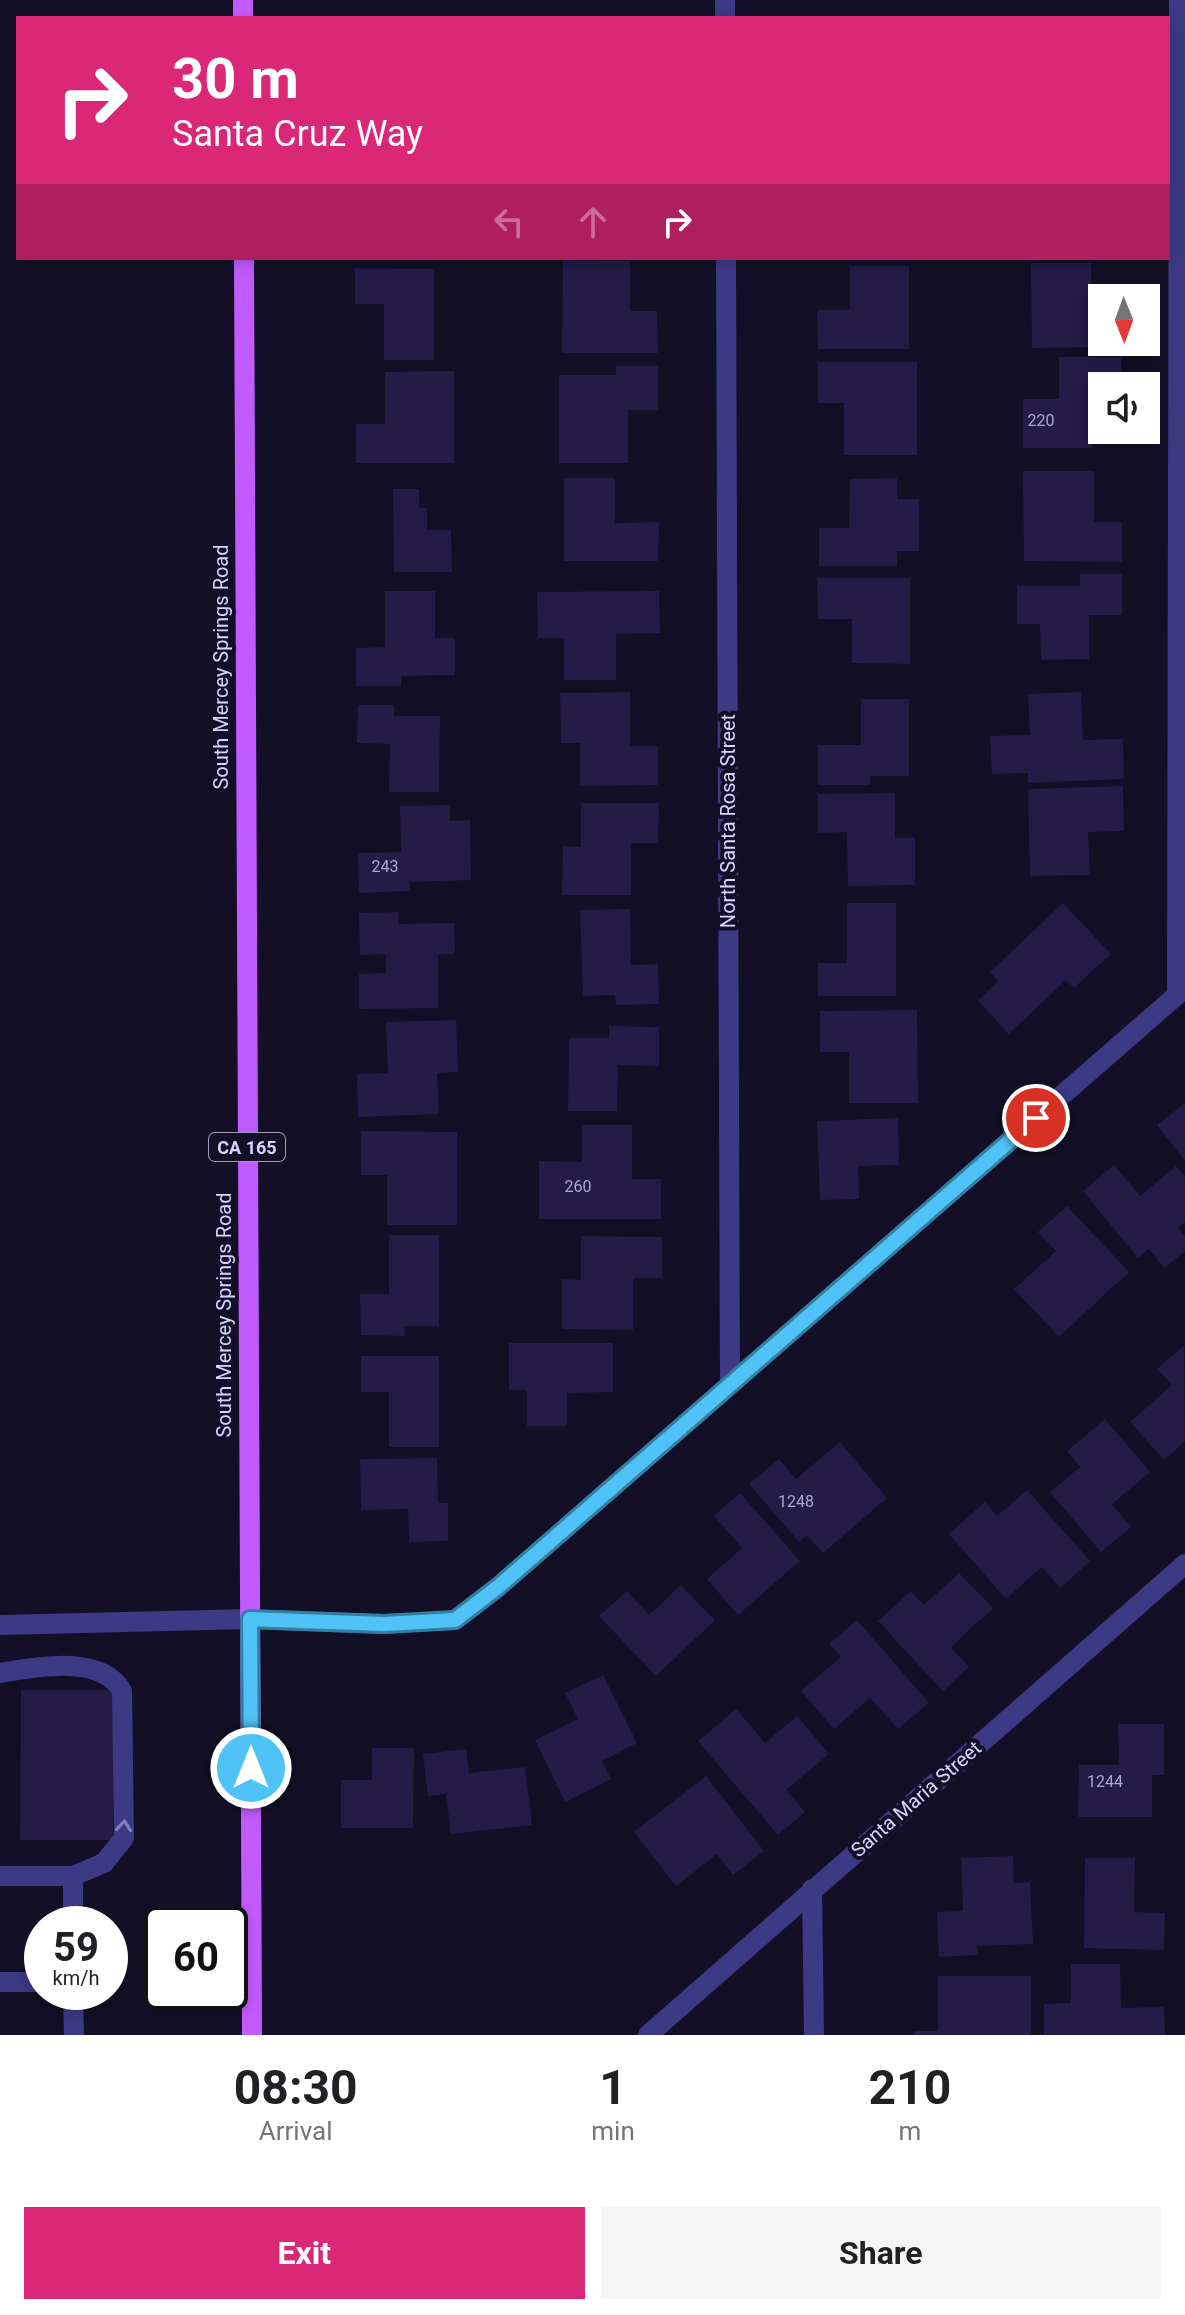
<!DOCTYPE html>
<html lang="en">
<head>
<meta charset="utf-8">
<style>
	body { margin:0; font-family:Roboto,sans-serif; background:#f6f6f6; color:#202124; height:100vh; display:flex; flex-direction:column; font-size:30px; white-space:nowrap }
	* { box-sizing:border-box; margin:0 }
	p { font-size:26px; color:#757577 }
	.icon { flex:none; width:44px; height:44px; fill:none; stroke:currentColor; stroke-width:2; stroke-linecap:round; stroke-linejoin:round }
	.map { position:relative; height:2035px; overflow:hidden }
	.sheet { display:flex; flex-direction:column; background:#fff; flex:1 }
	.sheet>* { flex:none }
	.hud { position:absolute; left:16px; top:16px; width:1154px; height:244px; border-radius:0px; box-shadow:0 4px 12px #0003; background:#db2777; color:#fff; overflow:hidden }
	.needle { width:52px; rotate:179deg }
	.tools { position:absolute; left:1088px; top:284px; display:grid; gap:16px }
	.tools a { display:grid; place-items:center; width:72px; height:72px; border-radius:0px; background:#fff; box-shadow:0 4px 12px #0003; font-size:40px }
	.speed { position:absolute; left:24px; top:1906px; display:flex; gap:16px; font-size:40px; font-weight:700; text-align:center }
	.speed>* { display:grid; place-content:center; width:104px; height:104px; border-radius:50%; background:#fff; box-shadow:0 4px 12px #0003; line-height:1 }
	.speed small { font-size:20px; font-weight:400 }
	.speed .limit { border:4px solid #111; border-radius:12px; background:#fff; color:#111 }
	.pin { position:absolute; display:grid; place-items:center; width:68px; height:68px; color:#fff; margin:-34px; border:4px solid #fff; border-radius:50%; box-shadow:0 2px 8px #0007 }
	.me { position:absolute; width:88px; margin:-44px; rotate:0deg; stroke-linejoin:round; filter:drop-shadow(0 0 6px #0008) }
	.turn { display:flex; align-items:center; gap:28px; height:168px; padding:0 24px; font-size:36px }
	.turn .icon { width:104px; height:104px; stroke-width:2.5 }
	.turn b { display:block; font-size:56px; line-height:68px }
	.lanes { display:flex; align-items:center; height:76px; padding:0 24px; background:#0003; justify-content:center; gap:40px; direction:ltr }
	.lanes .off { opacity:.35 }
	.eta { display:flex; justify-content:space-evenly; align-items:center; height:136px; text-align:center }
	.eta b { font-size:48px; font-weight:700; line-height:56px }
	.action { display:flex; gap:16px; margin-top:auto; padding:16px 24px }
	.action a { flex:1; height:92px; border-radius:0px; background:#db2777; color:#fff; font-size:32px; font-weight:700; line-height:92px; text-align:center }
	.action a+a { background:#f6f6f6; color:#202124 }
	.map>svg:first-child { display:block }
	.building { fill:#241b47 }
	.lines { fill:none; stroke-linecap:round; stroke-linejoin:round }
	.minor { stroke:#3d3a85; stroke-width:20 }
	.major { stroke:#c25bff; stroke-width:20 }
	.oneway { stroke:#837fbc }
	.route-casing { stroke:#337fa1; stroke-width:20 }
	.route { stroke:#4fc3f7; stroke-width:14 }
	.labels { text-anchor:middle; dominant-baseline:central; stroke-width:8; stroke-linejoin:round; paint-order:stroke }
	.number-label { font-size:16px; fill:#aca6d1 }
	.shield { fill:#130f26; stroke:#9e99be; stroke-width:2 }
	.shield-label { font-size:18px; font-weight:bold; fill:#d9d4ff }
	.street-label { font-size:20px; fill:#d9d4ff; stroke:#130f26 }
</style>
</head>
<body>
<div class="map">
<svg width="1185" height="2035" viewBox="0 0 1185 2035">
	<rect width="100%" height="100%" fill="#130f26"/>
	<!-- building -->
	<path class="building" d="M563 260 630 261V311H657L658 353H562Z
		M1031 263H1091V304H1102V342H1122V347L1032 348Z
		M850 266H909V349H818L817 310H850Z
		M355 268 434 269V360H384V304H355Z
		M1059 357H1121V386H1102V395H1092V448H1023V399H1059Z
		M818 362H917V455H844V403H818Z
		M616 366H658V410H628V463H559V375H616Z
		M454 371V463H356V424H385V372Z
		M1023 471H1094V522H1122V562L1024 561Z
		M564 478H615V523L659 522 658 561H564Z
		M897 478V499H919V551H897V566H819V528H849L850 479Z
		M393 489H419V508H427V530H451L452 572H394Z
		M1080 574H1122V615H1089V659L1041 660 1040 624H1017V586H1080Z
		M817 578H910V664L852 663V619H818Z
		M385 591H435V638H455V675L401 676V686H356V648L385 647Z
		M659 591 660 633 616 634V680H564V638H538L537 592Z
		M630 692V746H658V785L580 786V743H561L560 693Z
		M1081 692 1083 740 1123 739 1124 779 1028 783V773L992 774 990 736 1030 735 1028 694Z
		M861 699H909V776H870V785H818V745H861Z
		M358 705H394V716H440L439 792H389L390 744 357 743Z
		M1123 786 1124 831 1088 832 1090 875 1030 876 1028 789Z
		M895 793V838H915V885L848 886 847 832 818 833V794Z
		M581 803H659L658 843H631V895H562L563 846 581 847Z
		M450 805V821L470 820 471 880 410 882V891L359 893 358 853 401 852 400 806Z
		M847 903H896V996H818V963H847Z
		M1063 903 1111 954 1074 988 1066 980 1009 1034 978 1001 998 981 990 972Z
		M630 909 631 965 658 964 659 1004 616 1005 615 995 583 996 580 910Z
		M399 912 398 924 454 923 455 954H438V1008L359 1009V974L386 973V954L360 955 359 913Z
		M917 1010 918 1103H849V1052H820V1011Z
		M456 1020 458 1072 437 1073 439 1114 358 1117 357 1074 388 1073 386 1022Z
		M609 1026 659 1027V1066L618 1065 617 1111H568L569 1038H609Z
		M1185 1103V1161L1157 1125Z
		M898 1118 899 1165 858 1166 859 1199 820 1200 817 1121Z
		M582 1125H632V1179H661V1219H539V1161L582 1162Z
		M361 1131 457 1132V1225H387V1175H361Z
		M1114 1165 1140 1196 1176 1166 1185 1177V1222L1178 1228 1185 1236V1251L1164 1268 1149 1249 1138 1258 1083 1191Z
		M1067 1206 1129 1272 1059 1337 1014 1289 1056 1251 1038 1232Z
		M389 1235H439V1326H404L405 1336 361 1335 360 1294H389Z
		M581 1236 662 1237V1278H633V1330L562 1329V1279L581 1280Z
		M509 1343H613V1392L567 1393V1426H527V1390H509Z
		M1184 1345 1185 1441 1164 1460 1130 1422 1172 1385 1157 1369Z
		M361 1356H439V1447H389V1392H361Z
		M1105 1419 1150 1472 1112 1504 1131 1527 1101 1552 1050 1492 1080 1467 1067 1451Z
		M840 1442 887 1498 823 1553 807 1535 799 1542 749 1484 779 1459 796 1479Z
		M437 1458 438 1503H448V1541L409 1542 408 1509 361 1510 360 1459Z
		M1027 1490 1090 1561 1060 1588 1042 1567 1006 1599 949 1534 985 1502 997 1516Z
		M740 1493 800 1561 738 1615 707 1579 742 1548 714 1516Z
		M959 1573 993 1608 951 1647 969 1667 943 1691 878 1621 911 1591 924 1605Z
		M681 1585 715 1620 656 1676 599 1616 627 1591 649 1615Z
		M857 1620 929 1703 898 1729 870 1698 834 1729 801 1691 841 1657 829 1644Z
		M603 1675 637 1743 602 1761 611 1779 565 1802 535 1740 578 1719 565 1693Z
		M21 1690H113V1840H20Z
		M736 1709 765 1743 797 1716 829 1754 786 1790 805 1812 778 1835 698 1741Z
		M1118 1724H1164V1775H1152V1817H1078L1079 1765H1119Z
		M372 1748H414L413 1828H341V1780H372Z
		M466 1749 469 1773 525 1767 532 1825 451 1834 446 1794 428 1796 423 1754Z
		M706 1776 764 1851 733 1875 717 1854 676 1886 634 1832Z
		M1013 1856 1014 1883 1030 1882 1033 1944 977 1946 978 1955 939 1957 937 1912 963 1911 961 1858Z
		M1085 1858H1135L1134 1912 1165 1913 1164 1950 1084 1948Z
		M1071 1964H1120L1121 2008 1164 2007 1165 2035H1044V2004L1071 2003Z
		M938 1976H1031V2035H914V2031H938Z"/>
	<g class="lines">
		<!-- minor -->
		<path class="minor" d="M725 0V18
			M726 258 730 1384
			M0 1625 250 1619 384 1624 455 1620 498 1587 1177 995 1179 0
			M0 1673C36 1667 101 1654 122 1691L124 1838 104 1863 73 1876
			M0 1876H73V1924
			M812 1889 814 2035
			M0 1982H42
			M73 1992 74 2035
			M648 2035 1185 1564"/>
		<!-- major -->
		<path class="major" d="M243 0V18
			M244 258 252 2035"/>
	</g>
	<!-- one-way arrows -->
	<defs><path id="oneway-chevron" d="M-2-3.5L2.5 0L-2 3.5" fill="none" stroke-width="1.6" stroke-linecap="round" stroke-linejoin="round" transform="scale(2)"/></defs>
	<use class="oneway" href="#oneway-chevron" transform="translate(124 1826) rotate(-85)"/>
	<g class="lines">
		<defs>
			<path id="route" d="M251 1768 250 1619 384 1624 455 1620 498 1587 1036 1118"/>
		</defs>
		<!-- route casing -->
		<use href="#route" class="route-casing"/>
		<!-- route -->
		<use href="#route" class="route"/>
	</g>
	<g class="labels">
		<!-- number labels -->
		<g class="number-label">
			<text x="1041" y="420">220</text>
			<text x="385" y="866">243</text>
			<text x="578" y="1186">260</text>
			<text x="796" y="1501">1248</text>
			<text x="1105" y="1781">1244</text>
		</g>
		<!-- shield labels -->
		<rect class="shield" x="209" y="1133" width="76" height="28" rx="6"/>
		<g class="shield-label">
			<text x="247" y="1147">CA 165</text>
		</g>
		<!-- street labels -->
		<g class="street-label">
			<text transform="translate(221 667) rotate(-90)">South Mercey Springs Road</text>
			<text transform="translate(728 821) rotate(-90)">North Santa Rosa Street</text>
			<text transform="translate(224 1315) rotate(-90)">South Mercey Springs Road</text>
			<text transform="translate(916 1799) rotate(-41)">Santa Maria Street</text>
		</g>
	</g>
</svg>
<div class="tools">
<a><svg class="needle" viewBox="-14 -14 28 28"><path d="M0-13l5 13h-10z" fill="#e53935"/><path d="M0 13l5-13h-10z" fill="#757577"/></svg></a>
<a><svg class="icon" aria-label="sound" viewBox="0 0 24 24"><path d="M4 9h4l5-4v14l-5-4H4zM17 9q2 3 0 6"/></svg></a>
</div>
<div class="speed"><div>59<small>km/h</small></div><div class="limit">60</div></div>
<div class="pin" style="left:1036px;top:1118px;background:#d93025"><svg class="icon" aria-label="arrive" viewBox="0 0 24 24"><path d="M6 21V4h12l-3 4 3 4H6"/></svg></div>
<svg class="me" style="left:251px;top:1768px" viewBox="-20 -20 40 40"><circle r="17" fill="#4fc3f7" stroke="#fff" stroke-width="3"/><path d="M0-11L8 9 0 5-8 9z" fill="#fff"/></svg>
<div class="hud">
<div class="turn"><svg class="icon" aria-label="right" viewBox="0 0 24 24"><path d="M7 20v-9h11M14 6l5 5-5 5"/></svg><div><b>30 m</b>Santa Cruz Way</div></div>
<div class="lanes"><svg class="icon off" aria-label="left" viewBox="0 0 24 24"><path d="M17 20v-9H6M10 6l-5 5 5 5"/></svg><svg class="icon off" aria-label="ahead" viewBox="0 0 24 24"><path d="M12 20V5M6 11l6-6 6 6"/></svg><svg class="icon" aria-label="right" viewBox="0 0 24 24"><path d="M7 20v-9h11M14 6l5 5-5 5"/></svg></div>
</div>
</div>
<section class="sheet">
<div class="eta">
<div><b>08:30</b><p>Arrival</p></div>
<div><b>1</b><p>min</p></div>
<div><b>210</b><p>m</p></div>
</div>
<div class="action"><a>Exit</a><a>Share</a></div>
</section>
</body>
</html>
